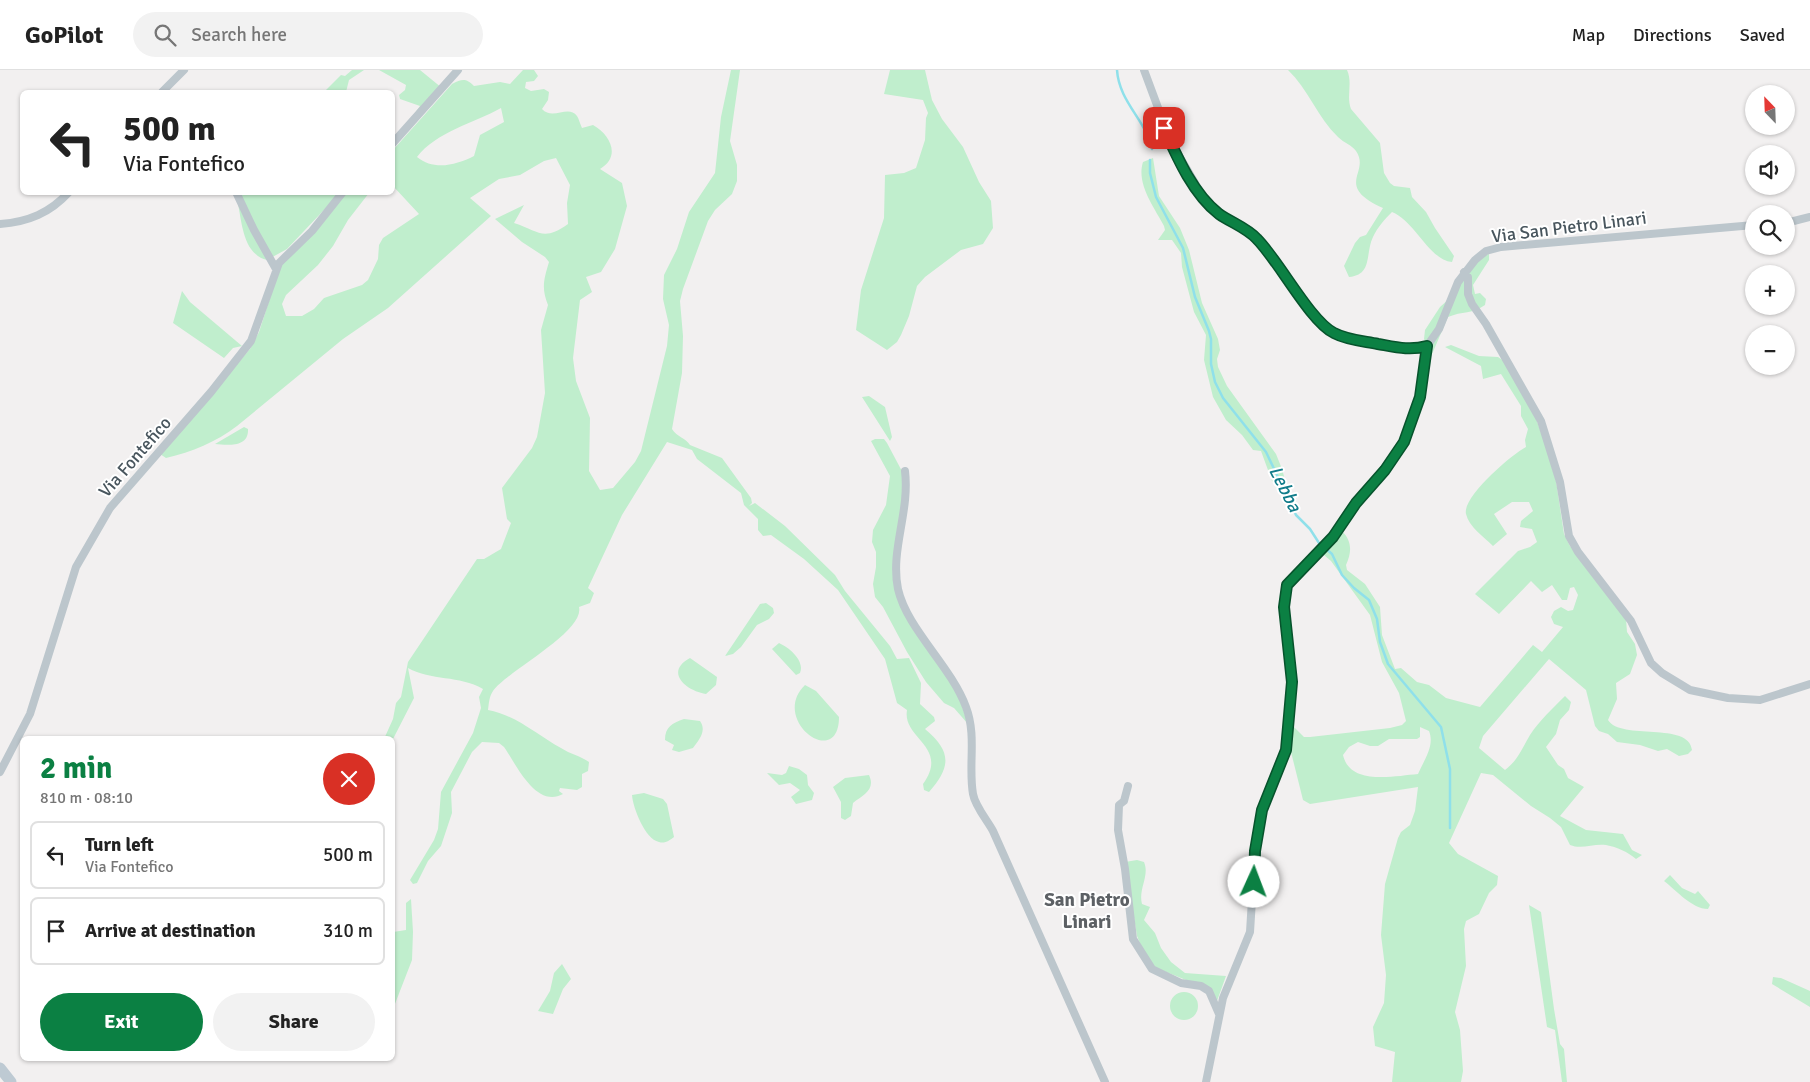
<!DOCTYPE html>
<html lang="en">
<head>
<meta charset="utf-8">
<style>
	body { margin:0; font-family:Signika,sans-serif; background:#f2f2f2; color:#222; height:100vh; display:flex; flex-direction:column; font-size:19px; white-space:nowrap }
	* { box-sizing:border-box; margin:0 }
	p { font-size:16px; color:#767676 }
	.icon { flex:none; width:28px; height:28px; fill:none; stroke:currentColor; stroke-width:2; stroke-linecap:round; stroke-linejoin:round }
	.map { position:relative; flex:1; overflow:hidden }
	.panel { position:absolute; left:20px; top:666px; width:375px; height:325px; display:flex; flex-direction:column; background:#fff; border-radius:8px; box-shadow:0 1px 4px #0004 }
	.panel>* { flex:none }
	.top-card { position:absolute; left:20px; top:20px; width:375px; height:105px; border-radius:8px; box-shadow:0 1px 4px #0004; background:#fff; color:#222; overflow:hidden }
	.needle { width:32px; rotate:337deg }
	.fabs { position:absolute; left:1745px; top:15px; display:grid; gap:10px }
	.fabs a { display:grid; place-items:center; width:50px; height:50px; border-radius:50%; background:#fff; box-shadow:0 1px 4px #0004; font-size:25px }
	.pin { position:absolute; display:grid; place-items:center; width:42px; height:42px; color:#fff; margin:-21px; border-radius:10px; box-shadow:0 2px 8px #0006 }
	.me { position:absolute; width:55px; margin:-28px; rotate:2deg; stroke-linejoin:round; filter:drop-shadow(0 0 4px #0008) }
	.turn { display:flex; align-items:center; gap:18px; height:105px; padding:0 20px; font-size:22px }
	.turn .icon { width:65px; height:65px; stroke-width:2.5 }
	.turn b { display:block; font-size:35px; line-height:42px }
	.round { display:grid; place-items:center; flex:none; width:52px; height:52px; border-radius:26px; background:#f2f2f2 }
	.summary { display:flex; align-items:center; justify-content:space-between; height:85px; padding:0 20px }
	h1 { font-size:30px; font-weight:800; line-height:38px; color:#0b8043 }
	.primary-button { display:flex; gap:10px; margin-top:auto; padding:10px 20px }
	.primary-button a { flex:1; height:58px; border-radius:30px; background:#0b8043; color:#fff; font-size:20px; font-weight:800; line-height:58px; text-align:center }
	.primary-button a+a { background:#f2f2f2; color:#222 }
	ul { padding:0; list-style:none }
	li { display:flex; align-items:center; gap:15px; height:68px; margin:0 10px 8px; padding:0 10px; border:2px solid #e0e0e0; border-radius:8px }
	li div { flex:1 }
	li b { display:block; font-size:19px }
	li em { font-style:normal }
	header { display:flex; align-items:center; gap:30px; box-sizing:border-box; height:70px; padding:0 25px; background:#fff; border-bottom:1px solid #e0e0e0 }
	header strong { font-size:24px }
	nav { display:flex; gap:28px; margin-inline-start:auto; font-size:18px }
	.search { width:350px; height:45px; background:#f2f2f2; display:flex; align-items:center; gap:12px; box-sizing:border-box; padding:0 18px; border-radius:28px; color:#767676; font-size:19px }
	.map>svg:first-child { display:block }
	.green { fill:#c0eecd; fill-rule:evenodd }
	.lines { fill:none; stroke-linecap:round; stroke-linejoin:round }
	.stream { stroke:#8fe0ea; stroke-width:2.5 }
	.street { stroke:#bcc6cc; stroke-width:8 }
	.secondary { stroke:#becad3; stroke-width:11 }
	.route-casing { stroke:#07532c; stroke-width:12 }
	.route { stroke:#0b8043; stroke-width:9 }
	.labels { text-anchor:middle; dominant-baseline:central; stroke-width:4; stroke-linejoin:round; paint-order:stroke }
	.street-label { font-size:18px; fill:#48555d; stroke:#fff }
	.water-label { font-size:19px; font-style:italic; fill:#117c8a; stroke:#fff }
	.neighbourhood-label { font-size:19px; font-weight:bold; fill:#5d6165; stroke:#fff }
</style>
</head>
<body>
<header>
<strong>GoPilot</strong>
<div class="search"><svg class="icon" aria-label="search" viewBox="0 0 24 24"><circle cx="10" cy="10" r="6"/><path d="M15 15l6 6"/></svg>Search here</div>
<nav><a>Map</a><a>Directions</a><a>Saved</a></nav>
</header>
<div class="map">
<svg width="1810" height="1012" viewBox="0 0 1810 1012">
	<rect width="100%" height="100%" fill="#f2f0f0"/>
	<!-- green -->
	<path class="green" d="M352 0H364L349 10 346 22H324L341 5 345 6Z
		M379 0H420L442 18 413 46 420 36 400 29 399 25 405 20 406 15Z
		M523 0H534L538 6 534 11 526 12 525 18 531 21 544 19 549 22 548 30 542 39C553 51 568 34 577 46 579 49 580 54 582 58L593 55C611 65 621 87 600 99L622 113 627 136 615 179 601 202 586 207 592 222 580 230 573 288 576 311 590 348 589 401 600 420 613 418 635 392 641 381 667 276 669 255 663 229 664 205 677 179 689 142 715 103 721 47 731 0H740L730 71 737 95V111L732 124 715 140 708 151 683 219 680 231 683 266 682 303 672 359C677 367 686 368 690 375L722 388 751 428 752 433 749 436 755 433 785 456 835 505 845 521 890 576 897 589 909 588 921 613 920 634 934 647 935 651 925 659C951 681 952 696 929 722L924 720 923 714C950 676 902 669 907 640L897 633 885 589 838 520 804 489 771 465 763 466 758 460V449L744 435 741 423 697 389 692 380 667 372 622 445 588 518 594 523 590 533 579 537C585 562 507 601 493 621 489 627 489 633 488 640 516 645 537 665 561 678 570 684 581 686 589 692L588 701 582 704V717L577 720 560 718 559 721 563 724C536 739 516 694 504 677L499 673 482 672 472 682 451 722 452 743 441 776 428 791 417 813 413 814 410 810 434 770 438 759 441 722 473 663 481 638 479 627 483 619C459 605 431 611 408 598L414 628 393 669H384L393 649 396 633 401 627 408 592 477 489H484L501 479 511 453 507 449 502 418 532 378 537 367 545 323 541 260 548 235C541 218 544 209 549 192L545 187 522 172 495 149 524 135 514 153C539 161 543 172 568 154L567 133 570 115 556 88 544 91 520 105 499 109 470 128 491 146 388 238 343 269 237 356C216 372 192 382 166 388L160 384 250 279 259 262 281 194 346 123H369L348 150 333 176 318 195 286 225 282 234 286 246H302L314 239 324 228 362 215 368 210 378 189 379 175 383 168 419 144 393 116V80L452 14C462 9 466 8 474 16L500 12 510 14ZM501 38 504 52 480 65 474 86C456 95 434 101 417 87 436 62 474 53 501 38Z
		M890 0H925L932 30 942 49 963 77 979 112 991 131 993 158 983 174 961 180 925 207 917 216 909 246 901 265 897 272 887 280 856 260 861 220 884 148 885 105 904 103 916 98 925 70 926 48 928 43 923 30 884 24Z
		M1288 0H1347C1353 13 1346 26 1351 39L1380 73 1384 103 1390 113 1394 116 1410 118 1412 127 1426 142 1435 158 1454 186 1452 192C1429 190 1415 151 1392 142 1385 149 1377 158 1373 167 1365 183 1373 205 1349 207L1344 196 1355 173 1360 167 1366 165 1383 138C1333 115 1371 103 1356 81 1352 75 1344 73 1338 67 1318 48 1308 19 1288 0Z
		M1153 88 1159 126 1180 158 1189 180 1202 233 1218 269 1220 280 1217 289 1218 297 1227 316 1276 384 1282 399 1291 432 1287 433 1272 411 1261 381 1253 380 1242 365 1226 350 1213 327 1204 290 1206 265 1194 242 1182 197 1181 183 1172 170H1158L1165 160 1164 156C1154 137 1136 114 1143 92Z
		M245 123H340L287 179 267 190C242 184 242 150 237 129Z
		M1489 183V190L1473 215 1475 224 1480 223 1486 229 1485 235C1473 244 1462 241 1448 247L1426 298 1428 277 1424 269 1425 260 1440 237 1449 229 1463 204Z
		M182 221 190 232 242 276 233 278 224 288 173 253Z
		M1451 275 1479 286 1498 287 1504 291 1534 343 1544 371 1556 411 1564 464 1570 476 1626 549 1627 562 1635 574 1637 585 1630 604 1616 613 1617 629 1608 650C1621 671 1689 651 1692 680L1688 684 1679 686 1667 679 1658 681 1640 675 1617 672 1608 664 1599 661 1595 656 1586 620 1549 589 1483 666 1479 678 1505 700C1519 689 1522 678 1530 665 1539 651 1553 638 1565 626L1571 632 1569 640 1560 650 1556 664 1546 677 1558 695 1564 699 1568 708 1584 717 1560 746 1586 760 1623 764 1632 780 1642 785 1636 789C1628 782 1617 777 1606 775 1594 773 1582 780 1570 775L1561 757 1550 748 1531 736 1493 705 1481 703 1449 773 1458 784 1498 806 1497 815 1489 823 1479 844 1466 851 1464 859 1466 896 1455 942 1460 960 1463 1001 1461 1012H1392L1395 982 1375 976 1373 957 1384 933 1386 905 1381 865 1385 814 1398 768 1401 762 1410 755 1415 741 1418 717 1310 734 1303 730 1289 674 1293 656 1304 667H1310L1390 658 1402 655 1406 651 1399 623 1382 592 1370 545 1331 491 1324 485 1319 484 1333 472 1342 461C1352 471 1352 482 1346 495L1347 500 1365 514 1380 537 1382 565 1395 599 1401 598 1417 612 1429 615 1446 628 1480 637 1533 575 1542 582 1563 557 1554 554 1551 547 1554 541 1561 537 1568 541 1573 540 1578 525 1574 517 1570 518 1567 530H1562L1552 515 1542 522 1531 511 1499 544 1475 524 1518 481 1530 477 1537 472 1532 459 1520 457 1521 451 1533 441 1529 432H1512L1494 444 1507 464 1493 476C1484 467 1469 457 1466 444 1462 427 1511 385 1526 377L1525 370 1528 359 1521 346V336L1501 304 1483 309 1481 296 1445 277ZM1420 657 1429 661C1435 676 1424 690 1418 704 1394 706 1350 716 1343 685L1349 677 1358 672 1370 676H1378L1389 669H1417L1420 667Z
		M869 326 885 337 892 367 890 371 862 327Z
		M244 357 248 359C249 378 227 375 215 374Z
		M875 369H884L887 373 904 405 896 493 904 537 954 612 968 654 954 638 944 633 926 612 907 582 883 537 875 527 873 514 876 497V482L872 472 873 460 886 435 890 406 871 371Z
		M766 533 773 538 774 543 769 549 757 555 741 577 733 584 725 586 760 534Z
		M779 573C790 578 805 591 800 603L796 605 772 579Z
		M690 588 717 607 716 615 706 624C686 621 664 602 690 588Z
		M805 615 816 621 839 647C839 701 769 650 805 615Z
		M684 649 700 651C707 661 699 670 693 678L679 682 672 680 674 675 665 670C665 657 672 653 684 649Z
		M789 696 799 699 807 705 808 715 814 723 812 730 796 734 791 727 800 720 790 713 779 715 767 703 782 705 786 703Z
		M869 705C876 720 863 725 853 733L851 746 845 750 841 748V732L833 717 845 708Z
		M644 723 663 729 667 734 674 767C670 770 665 774 659 772 645 769 633 738 632 725Z
		M1137 790 1144 792C1150 806 1138 819 1142 834L1150 837 1144 850 1155 863 1161 878 1171 892 1185 903 1226 906 1217 931 1208 919 1154 897 1144 883 1137 866 1125 792Z
		M1670 805 1682 818 1695 824 1698 821 1710 835 1708 839C1692 839 1676 820 1664 811Z
		M411 829 413 862 412 890 393 939V862L406 860V833Z
		M1529 835 1541 842 1554 939 1560 974 1564 979 1567 1012H1562L1555 960 1547 957Z
		M562 894 571 909 563 919 553 944 538 941 550 921 554 903Z
		M1773 907 1781 908 1810 921V937L1772 914Z
		M1170 936a14 14 0 1 1 28 0a14 14 0 1 1-28 0Z"/>
	<g class="lines">
		<!-- stream -->
		<path class="stream" d="M1117 0C1119 32 1146 50 1152 79
			M1150 90V103L1156 127 1183 178 1195 227 1209 261 1211 269V294L1215 312 1223 328 1266 382 1296 445 1310 459 1319 473 1332 484 1342 505 1354 518 1369 530 1377 549 1380 572 1388 594 1441 657 1450 699V758"/>
		<!-- street -->
		<path class="street" d="M1144 0 1170 70 1203 127 1218 143 1257 168 1321 253C1343 272 1398 283 1427 276
			M162 22 184 0
			M392 74 458 0
			M236 122 254 160 276 199
			M1786 153 1810 147
			M0 154C28 152 50 143 69 122
			M1464 202 1468 207V224L1472 234 1486 254 1541 351 1560 412 1569 466 1578 482 1631 551 1651 593 1662 603 1690 620 1728 628 1760 630 1810 614
			M905 401C910 442 890 480 898 519 907 559 951 596 966 637 977 666 968 695 973 724 975 736 987 750 993 761L1105 1012
			M0 702 30 644 76 497 110 438 211 322 251 271 279 193 312 161 343 122
			M1128 716 1124 731 1119 735 1118 760 1125 799 1133 869 1152 899 1181 913 1201 916 1209 921 1219 944
			M1206 1012 1223 928 1250 862 1255 781 1262 740 1286 681 1292 612 1283 537 1287 515 1333 467 1356 433 1396 384 1408 363 1420 327 1427 276 1439 259 1458 212 1475 190 1486 181 1501 177 1754 155"/>
		<!-- secondary -->
		<path class="secondary" d="M0 998 11 1012"/>
	</g>
	<g class="lines">
		<defs>
			<path id="route" d="M1164 58C1177 87 1193 124 1219 144 1232 153 1247 158 1257 169 1279 191 1310 251 1334 263 1347 270 1363 271 1378 274 1395 277 1410 281 1427 276L1420 327 1404 372 1385 400 1356 433 1333 467 1287 515 1284 537 1292 612 1286 680 1262 740 1255 781 1254 812"/>
		</defs>
		<!-- route casing -->
		<use href="#route" class="route-casing"/>
		<!-- route -->
		<use href="#route" class="route"/>
	</g>
	<g class="labels">
		<!-- street labels -->
		<g class="street-label">
			<text transform="translate(1569 157) rotate(-7)">Via San Pietro Linari</text>
			<text transform="translate(135 387) rotate(-49)">Via Fontefico</text>
		</g>
		<!-- water labels -->
		<g class="water-label">
			<text transform="translate(1285 419) rotate(63)">Lebba</text>
		</g>
		<!-- neighbourhood labels -->
		<g class="neighbourhood-label">
			<text x="1087" y="830">San Pietro<tspan x="1087" dy="22">Linari</tspan></text>
		</g>
	</g>
</svg>
<div class="fabs">
<a><svg class="needle" viewBox="-14 -14 28 28"><path d="M0-13l5 13h-10z" fill="#e53935"/><path d="M0 13l5-13h-10z" fill="#767676"/></svg></a>
<a><svg class="icon" aria-label="sound" viewBox="0 0 24 24"><path d="M4 9h4l5-4v14l-5-4H4zM17 9q2 3 0 6"/></svg></a>
<a><svg class="icon" aria-label="search" viewBox="0 0 24 24"><circle cx="10" cy="10" r="6"/><path d="M15 15l6 6"/></svg></a>
<a>+</a>
<a>−</a>
</div>
<div class="pin" style="left:1164px;top:58px;background:#d93025"><svg class="icon" aria-label="arrive" viewBox="0 0 24 24"><path d="M6 21V4h12l-3 4 3 4H6"/></svg></div>
<svg class="me" style="left:1254px;top:812px" viewBox="-20 -20 40 40"><circle r="19" fill="#fff"/><path d="M0-13L10 11 0 6-10 11z" fill="#0b8043"/></svg>
<div class="top-card">
<div class="turn"><svg class="icon" aria-label="left" viewBox="0 0 24 24"><path d="M17 20v-9H6M10 6l-5 5 5 5"/></svg><div><b>500 m</b>Via Fontefico</div></div>
</div>
<section class="panel">
<div class="summary"><div><h1>2 min</h1><p>810 m · 08:10</p></div><a class="round" style="background:#d93025;color:#fff"><svg class="icon" aria-label="close" viewBox="0 0 24 24"><path d="M6 6l12 12M18 6L6 18"/></svg></a></div>
<ul>
<li><svg class="icon" aria-label="left" viewBox="0 0 24 24"><path d="M17 20v-9H6M10 6l-5 5 5 5"/></svg><div><b>Turn left</b><p>Via Fontefico</p></div><em>500 m</em></li>
<li><svg class="icon" aria-label="arrive" viewBox="0 0 24 24"><path d="M6 21V4h12l-3 4 3 4H6"/></svg><div><b>Arrive at destination</b></div><em>310 m</em></li>
</ul>
<div class="primary-button"><a>Exit</a><a>Share</a></div>
</section>
</div>
</body>
</html>
